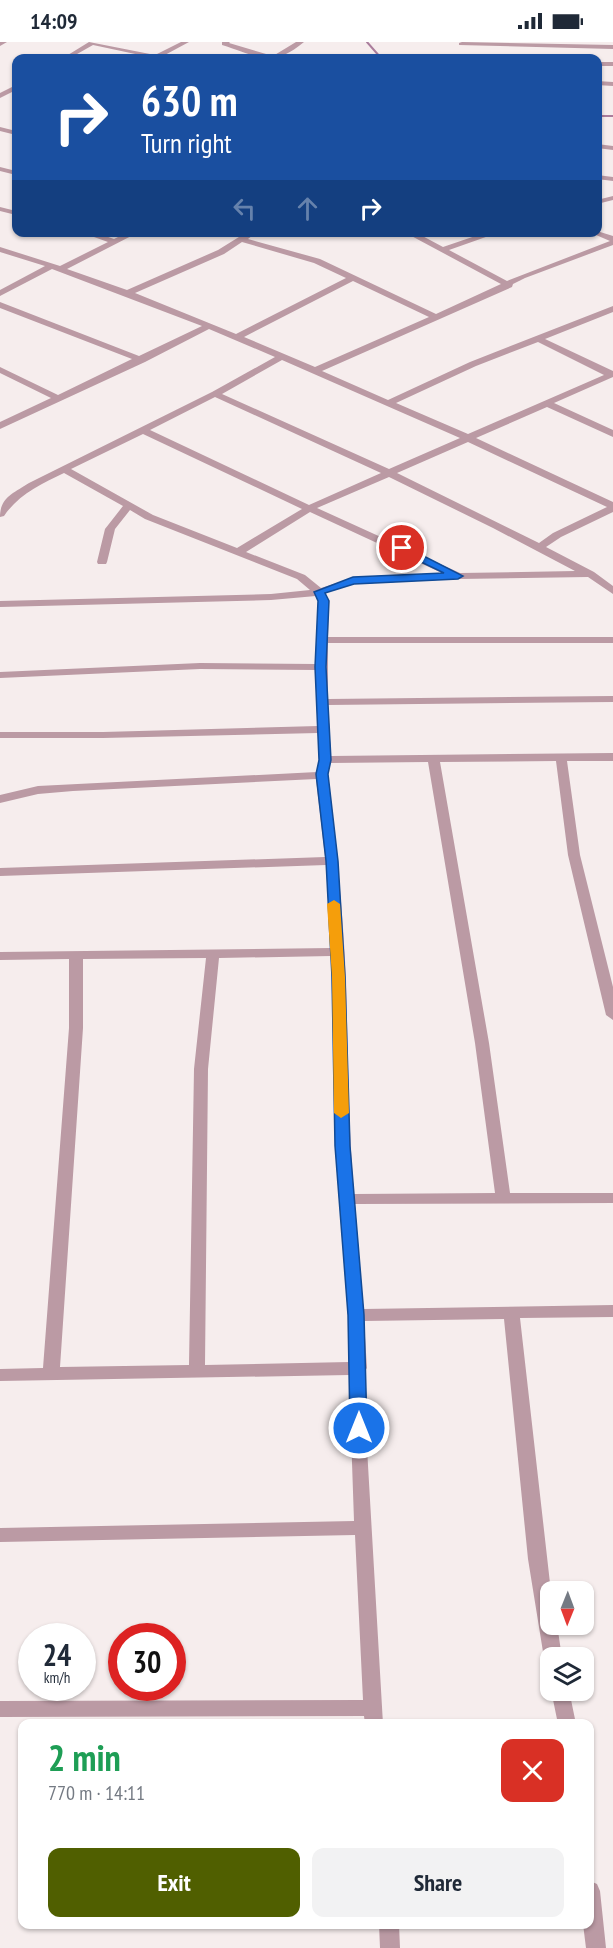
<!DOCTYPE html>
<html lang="en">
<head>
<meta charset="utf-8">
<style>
	body { margin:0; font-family:"PT Sans Narrow",sans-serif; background:#f2f2f3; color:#1f2937; height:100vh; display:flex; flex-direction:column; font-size:22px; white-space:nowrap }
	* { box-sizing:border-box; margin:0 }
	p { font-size:20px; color:#747a83 }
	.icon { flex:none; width:33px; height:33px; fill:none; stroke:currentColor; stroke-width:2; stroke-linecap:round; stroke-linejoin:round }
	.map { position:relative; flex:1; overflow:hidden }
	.panel { position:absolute; left:18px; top:1677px; width:576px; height:210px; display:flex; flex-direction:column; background:#fff; border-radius:12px; box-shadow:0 2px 4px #0004 }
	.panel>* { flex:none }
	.guide { position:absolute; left:12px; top:12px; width:590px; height:183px; border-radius:12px; box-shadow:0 2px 4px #0004; background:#1a4fa0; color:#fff; overflow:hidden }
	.needle { width:39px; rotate:181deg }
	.tools { position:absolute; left:540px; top:1539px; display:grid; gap:12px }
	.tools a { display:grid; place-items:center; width:54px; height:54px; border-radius:12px; background:#fff; box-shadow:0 2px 4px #0004; font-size:30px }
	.speed { position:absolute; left:18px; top:1581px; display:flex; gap:12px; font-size:30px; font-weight:700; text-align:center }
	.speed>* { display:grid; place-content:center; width:78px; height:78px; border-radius:50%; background:#fff; box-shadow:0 2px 4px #0004; line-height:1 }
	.speed small { font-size:15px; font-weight:400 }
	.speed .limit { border:9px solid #d22; background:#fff; color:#111 }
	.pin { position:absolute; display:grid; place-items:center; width:51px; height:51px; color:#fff; margin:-26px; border:3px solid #fff; border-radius:50%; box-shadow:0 2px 6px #0007 }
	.me { position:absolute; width:66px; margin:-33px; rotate:0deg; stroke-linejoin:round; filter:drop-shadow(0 0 4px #0008) }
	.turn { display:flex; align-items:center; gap:21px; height:126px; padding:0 30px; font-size:27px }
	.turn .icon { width:78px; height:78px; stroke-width:2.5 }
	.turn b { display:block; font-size:42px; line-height:51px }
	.lanes { display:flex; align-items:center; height:57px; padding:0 30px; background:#0003; justify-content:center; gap:30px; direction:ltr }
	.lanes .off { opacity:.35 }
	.round { display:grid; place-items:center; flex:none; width:63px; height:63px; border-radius:12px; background:#f2f2f3 }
	.headline { display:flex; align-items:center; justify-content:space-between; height:102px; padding:0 30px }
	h1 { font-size:36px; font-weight:600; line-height:45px; color:#1e9e55 }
	.primary-button { display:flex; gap:12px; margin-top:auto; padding:12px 30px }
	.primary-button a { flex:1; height:69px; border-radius:12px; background:#505f00; color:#fff; font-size:24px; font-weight:600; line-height:69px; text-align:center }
	.primary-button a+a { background:#f2f2f3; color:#1f2937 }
	.status { display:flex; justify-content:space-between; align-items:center; height:42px; padding:0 30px; background:#fff; direction:ltr }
	.status svg { height:16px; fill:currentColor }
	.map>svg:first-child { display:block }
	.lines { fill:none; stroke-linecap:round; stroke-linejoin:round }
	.stream { stroke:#aa7d9c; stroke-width:2 }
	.minor { fill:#bb9aa4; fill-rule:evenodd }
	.route { fill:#1a73e8; stroke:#114b97; stroke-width:1.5 }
	.slow { fill:#f59e0b }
</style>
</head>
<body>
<div class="status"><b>14:09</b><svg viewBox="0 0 49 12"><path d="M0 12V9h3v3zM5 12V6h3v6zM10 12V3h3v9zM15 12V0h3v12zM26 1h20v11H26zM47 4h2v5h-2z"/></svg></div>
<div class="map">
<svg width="613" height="1906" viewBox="0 0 613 1906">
	<rect width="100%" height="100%" fill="#f6eded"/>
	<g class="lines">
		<!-- stream -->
		<path class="stream" d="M367 0 381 16
			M597 74H613"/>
		<!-- minor -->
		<path class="minor" d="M0 0H7L0 4Z
			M89 0 155 13 181 0H189L163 14 164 16H154L93 3 70 16H63Z
			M222 0H230L229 1 273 14 296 0H304C272 27 257 14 222 3Z
			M462 0 613 3V7L459 3V1Z
			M597 20H613V24H597Z
			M597 39 613 40V44L597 43Z
			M16 43V48L0 56V51Z
			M0 85 16 89V93L0 89Z
			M597 102 613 104V108L597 106Z
			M0 125 16 129V133L0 129Z
			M597 133 613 135V139L597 137Z
			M613 154V158L597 162V158Z
			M0 165 16 169V173L0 169Z
			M597 189 613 194V203L525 236 513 242 512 245 322 329 388 358 470 320 613 264V270L545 297 613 329V335L554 361 613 388V395L547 365 476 396 613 460V470L561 495 546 505 594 530 613 544V552L588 535 458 537 354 542 325 551 329 559 328 595H613V601H328V657L613 654V660L328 663 331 714 613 711V719H567L580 813 613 945V978L606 973 568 813 556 719 440 720 489 1001 510 1151H613V1161L355 1162 363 1267 613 1263V1275L520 1276 551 1550 550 1582H557L562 1616H550V1623L547 1622 544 1616 528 1517 504 1277 364 1279 367 1326 365 1329 367 1406 383 1682H365L364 1674 0 1675V1659L363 1658 355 1493 0 1500V1486L354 1479 349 1333 0 1339V1327L43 1326 69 986V917L0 918V910L331 906 326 823 0 834V826L325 815 316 737 73 749 38 752 0 761V753L38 744 317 730 319 718 318 691 103 696H0V690H103L318 684 316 628 200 627 0 636V630L200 621 316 622 319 559 316 554 271 558 0 565V559L271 552 310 548 297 537 145 477 130 468 115 487 107 520 106 522H98L97 520 105 487 123 464 64 431C41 442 18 453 4 474L0 475C0 455 14 451 29 441L212 350 275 315 209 287 145 320 0 387V380L51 356 0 331V325L58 353 132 317 0 266V260L139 314 202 284 52 227 0 254V248L45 224 0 210V205L60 224 108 200 80 190H94L114 197 128 190H139L67 227 127 248 218 208 247 190H257L248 197 320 217 436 272 501 242 404 190H415L443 205 487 190H500L449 208 507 239 610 199 589 190H597ZM242 200 314 221 346 236 236 292 135 251 224 212ZM353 239 429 275 315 325 244 295ZM538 300 604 333 468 392 396 361 476 324ZM282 318 460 396 389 427 222 352ZM215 355 381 431 309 463 150 388ZM143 392 302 467 237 506 153 473 71 427ZM468 400 607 465 553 491 539 501 397 431ZM389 435 493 486 575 529 460 531 317 466ZM310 470 444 532 353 536 321 546 305 533 246 510ZM428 720 475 1001 495 1151 354 1152C348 1080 348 1009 346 937 343 869 336 801 328 733L330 721ZM331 914 336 1104 348 1273 349 1320 205 1323 208 1027 219 916ZM206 916 194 1027 189 1323 60 1325 83 986V917Z
			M551 1648H569L576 1682H558Z
			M590 1839 597 1842 600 1849 606 1906H586L583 1882H590Z
			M379 1882H399L400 1906H380Z"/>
	</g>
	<!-- route -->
	<path class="route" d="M402 503 463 534 458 537 354 542 325 551 329 559 326 625 331 718 328 732 338 819 345 935 350 1104 364 1273 367 1386 365 1391 359 1393 353 1391 350 1386 348 1273 335 1104 332 935 326 819 316 732 319 718 315 625 318 559 314 550 353 535 444 531 398 509 396 506Z"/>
	<!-- slow -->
	<path class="slow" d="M334 858 340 862 345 935 349 1071 341 1076 334 1071 332 935 327 862Z"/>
</svg>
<div class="tools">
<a><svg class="needle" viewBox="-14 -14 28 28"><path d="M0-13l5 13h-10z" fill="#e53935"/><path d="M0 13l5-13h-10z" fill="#747a83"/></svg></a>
<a><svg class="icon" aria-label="layers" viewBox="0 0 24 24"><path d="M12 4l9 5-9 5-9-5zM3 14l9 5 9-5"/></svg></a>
</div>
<div class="speed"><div>24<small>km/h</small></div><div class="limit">30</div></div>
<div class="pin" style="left:402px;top:506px;background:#d93025"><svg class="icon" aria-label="arrive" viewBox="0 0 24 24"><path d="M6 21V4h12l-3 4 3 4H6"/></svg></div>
<svg class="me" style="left:359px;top:1386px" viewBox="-20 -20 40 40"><circle r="17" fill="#1a73e8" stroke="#fff" stroke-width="3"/><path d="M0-11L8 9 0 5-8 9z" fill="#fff"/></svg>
<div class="guide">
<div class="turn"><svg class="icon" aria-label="right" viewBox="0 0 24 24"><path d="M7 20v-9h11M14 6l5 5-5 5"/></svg><div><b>630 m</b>Turn right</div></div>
<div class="lanes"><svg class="icon off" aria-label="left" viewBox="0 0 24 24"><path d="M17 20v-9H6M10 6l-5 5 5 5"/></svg><svg class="icon off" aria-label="ahead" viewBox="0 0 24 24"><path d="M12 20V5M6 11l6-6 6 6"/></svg><svg class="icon" aria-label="right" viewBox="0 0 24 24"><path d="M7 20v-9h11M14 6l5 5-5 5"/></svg></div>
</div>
<section class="panel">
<div class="headline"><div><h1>2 min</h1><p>770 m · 14:11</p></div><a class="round" style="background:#d93025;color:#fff"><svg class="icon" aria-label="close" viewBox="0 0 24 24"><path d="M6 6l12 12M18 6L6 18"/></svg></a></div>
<div class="primary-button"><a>Exit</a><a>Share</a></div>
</section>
</div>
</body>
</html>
